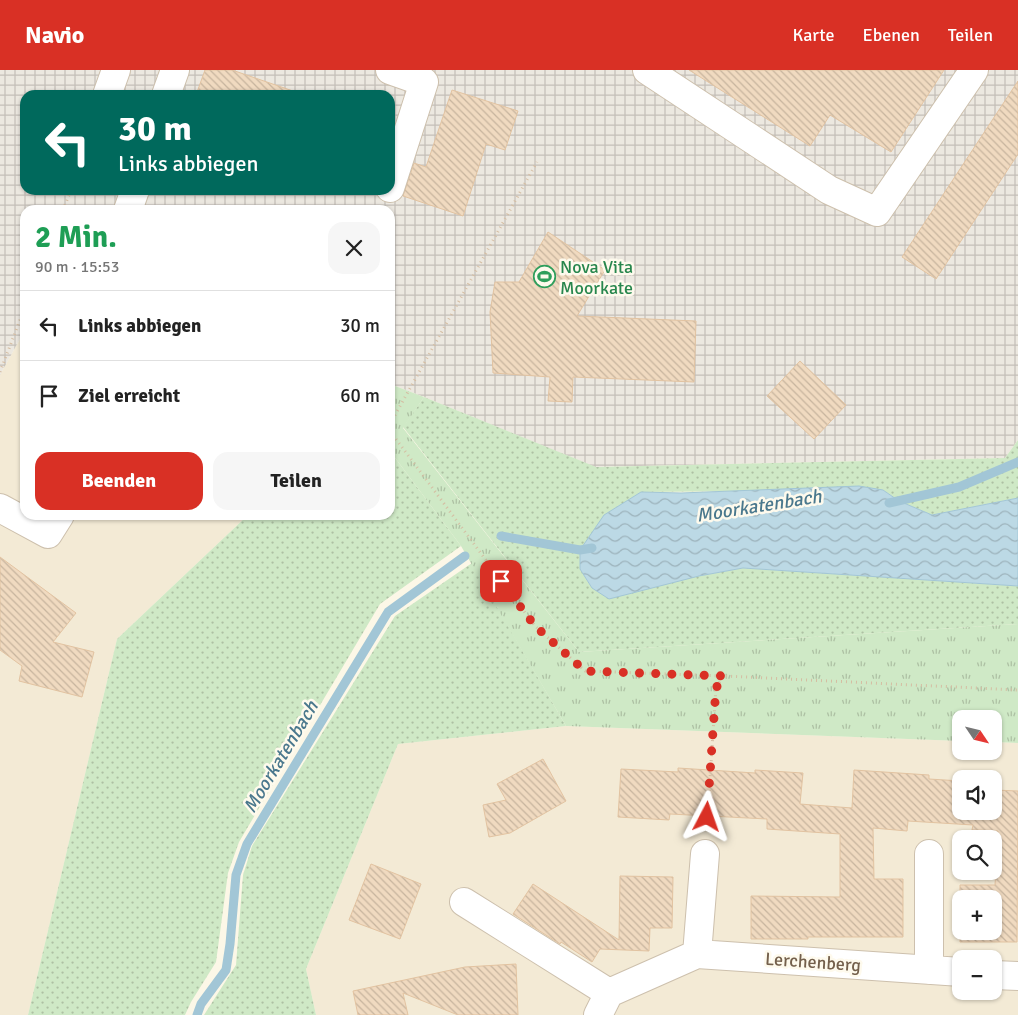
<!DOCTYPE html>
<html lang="de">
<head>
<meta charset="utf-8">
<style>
	body { margin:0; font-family:Signika,sans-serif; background:#f6f6f6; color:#222; height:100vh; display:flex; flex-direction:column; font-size:19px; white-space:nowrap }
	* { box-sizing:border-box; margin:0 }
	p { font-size:16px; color:#767676 }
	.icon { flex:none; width:28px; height:28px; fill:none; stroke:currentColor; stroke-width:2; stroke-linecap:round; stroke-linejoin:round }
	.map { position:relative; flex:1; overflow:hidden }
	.details { position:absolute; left:20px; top:135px; width:375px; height:315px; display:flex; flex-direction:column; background:#fff; border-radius:15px; box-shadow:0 1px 4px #0004 }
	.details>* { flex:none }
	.guide { position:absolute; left:20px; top:20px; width:375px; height:105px; border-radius:15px; box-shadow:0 1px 4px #0004; background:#00695c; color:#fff; overflow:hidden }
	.needle { width:32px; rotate:125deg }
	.controls { position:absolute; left:952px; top:640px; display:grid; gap:10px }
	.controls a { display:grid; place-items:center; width:50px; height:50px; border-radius:10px; background:#fff; box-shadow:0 1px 4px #0004; font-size:25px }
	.pin { position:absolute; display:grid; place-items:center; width:42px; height:42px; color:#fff; margin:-21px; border-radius:10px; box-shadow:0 2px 8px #0006 }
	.me { position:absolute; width:55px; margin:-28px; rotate:4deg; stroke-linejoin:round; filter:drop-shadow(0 0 4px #0008) }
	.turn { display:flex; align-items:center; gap:18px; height:105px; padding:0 15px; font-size:22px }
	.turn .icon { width:65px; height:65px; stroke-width:2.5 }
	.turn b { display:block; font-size:35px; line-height:42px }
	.round { display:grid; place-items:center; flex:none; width:52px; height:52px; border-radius:15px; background:#f6f6f6 }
	.head { display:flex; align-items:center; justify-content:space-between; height:85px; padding:0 15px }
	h1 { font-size:30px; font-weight:700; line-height:38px; color:#1e9e55 }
	.cta { display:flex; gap:10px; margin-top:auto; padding:10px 15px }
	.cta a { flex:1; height:58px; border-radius:15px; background:#d93025; color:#fff; font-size:20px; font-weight:700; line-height:58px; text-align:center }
	.cta a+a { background:#f6f6f6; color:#222 }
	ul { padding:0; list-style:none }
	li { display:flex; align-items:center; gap:15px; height:70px; padding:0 15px; border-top:1px solid #e0e0e0 }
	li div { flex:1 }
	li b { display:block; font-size:19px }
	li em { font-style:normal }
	header { display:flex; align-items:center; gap:30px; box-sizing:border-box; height:70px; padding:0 25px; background:#d93025; color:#fff }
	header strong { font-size:24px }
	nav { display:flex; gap:28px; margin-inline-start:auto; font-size:18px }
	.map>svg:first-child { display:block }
	.residential { fill:#f3ead5; fill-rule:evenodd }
	.industrial { fill:url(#industrial-grid); fill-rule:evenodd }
	.grass { fill:url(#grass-dots) }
	.park { fill:url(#park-tufts) }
	.water { fill:url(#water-waves); stroke:#a2c6d6 }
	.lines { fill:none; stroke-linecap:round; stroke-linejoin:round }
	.stream { stroke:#a2c6d6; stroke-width:9 }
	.building { fill:url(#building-back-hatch); stroke:#e2c3a1; fill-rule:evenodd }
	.minor-casing { stroke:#cdc0ad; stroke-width:30 }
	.path { stroke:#d5bda2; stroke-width:3; stroke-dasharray:1 4; stroke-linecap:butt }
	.minor { stroke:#fff; stroke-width:28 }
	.route { stroke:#d93025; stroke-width:9; stroke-dasharray:0 16.2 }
	.labels { text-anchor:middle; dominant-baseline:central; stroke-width:5; stroke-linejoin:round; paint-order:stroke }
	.leisure-label { font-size:18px; fill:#27864d; stroke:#fefaed; text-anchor:start }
	.street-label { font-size:18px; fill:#74604c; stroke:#fefaed }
	.water-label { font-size:19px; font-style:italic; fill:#4a788d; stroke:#fefaed }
</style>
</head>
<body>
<header>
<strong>Navio</strong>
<nav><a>Karte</a><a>Ebenen</a><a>Teilen</a></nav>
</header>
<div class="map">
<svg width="1018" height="945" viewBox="0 0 1018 945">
	<defs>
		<pattern id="industrial-grid" width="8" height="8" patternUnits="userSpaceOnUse" patternTransform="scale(1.25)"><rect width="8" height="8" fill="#ece8e0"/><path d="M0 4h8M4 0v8" fill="none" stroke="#c4bfb8"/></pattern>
		<pattern id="grass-dots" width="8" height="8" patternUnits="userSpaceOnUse" patternTransform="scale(1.25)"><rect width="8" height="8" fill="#cfe9c6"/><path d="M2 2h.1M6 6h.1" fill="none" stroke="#adc0a3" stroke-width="1.8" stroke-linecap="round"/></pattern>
		<pattern id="park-tufts" width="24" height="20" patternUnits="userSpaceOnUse" patternTransform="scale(1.25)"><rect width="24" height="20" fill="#cfe9c6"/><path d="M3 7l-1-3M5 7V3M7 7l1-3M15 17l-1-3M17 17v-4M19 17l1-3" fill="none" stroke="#adc0a3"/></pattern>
		<pattern id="water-waves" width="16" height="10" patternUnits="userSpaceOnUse" patternTransform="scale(1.25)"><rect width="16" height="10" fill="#bcd9e5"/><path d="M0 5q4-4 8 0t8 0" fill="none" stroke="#9db3bc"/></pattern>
		<pattern id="building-back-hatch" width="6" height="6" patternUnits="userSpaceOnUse" patternTransform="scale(1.25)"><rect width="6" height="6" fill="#f0dac0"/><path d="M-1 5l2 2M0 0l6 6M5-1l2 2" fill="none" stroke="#c7b49e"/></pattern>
	</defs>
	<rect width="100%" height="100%" fill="#fcf7e7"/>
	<!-- residential -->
	<path class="residential" d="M25 260V445H248L117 569 28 945H0V305Z
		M566 656 961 671V681H994V672L1018 673V945H316L306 899 398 674ZM961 709H994V741H961ZM961 769H994V801H961ZM961 829H994V861H961ZM961 889H994V921H961Z"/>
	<!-- industrial -->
	<path class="industrial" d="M0 0H1018V370L1005 388 595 397 424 327 390 314V140H25V260L0 305ZM25 25H390V120H25Z"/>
	<!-- grass -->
	<path class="grass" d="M424 327 596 397 1005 388 1018 370V428L932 445 899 431 883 420 641 422 580 480V499L592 518 699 506 743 498 1018 516V554L579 582 403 357Z
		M390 381 461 476 380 534 239 772 228 803 216 892 191 932 185 945H28L117 569 248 445H390Z
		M472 493 566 656 398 674 306 899 316 945H204L236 895 243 805 252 776 395 546Z"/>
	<!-- park -->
	<path class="park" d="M390 314 424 327 403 358 579 582 1018 554V673L994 672V649H961V671L566 656 461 476 390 381Z"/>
	<!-- water -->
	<path class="water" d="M859 416 883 420 899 431 932 445 1018 428V516L743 498 699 506 609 529 592 518 580 499V480L604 445 641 422 681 423Z"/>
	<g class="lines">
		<!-- stream -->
		<path class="stream" d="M889 433 959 417 1018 392
			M501 466 580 480 592 478
			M197 945 201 934 226 900 230 874 236 805 247 774 388 542 465 486"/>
	</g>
	<!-- building -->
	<path class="building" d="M205 0H232L293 21 292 25H196Z
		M689 0H944L891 82 830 45 810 76Z
		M1018 11V84L936 209 902 187Z
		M452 20 518 41 505 80 486 74 463 146 403 126 414 93 426 97Z
		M548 162 605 200 577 246 696 251 694 312 573 307 572 332 548 331 550 307 493 303 490 242 495 212H519Z
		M800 291 846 335 814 369 767 326Z
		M0 487 76 543 53 572 94 582 82 627 19 611 22 596 0 580Z
		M543 689 566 731 510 763 489 767 483 735 506 730 497 714Z
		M678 698 755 703V700L803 703 800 734 852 738 854 700 929 705V709L961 711V741H994V720L1018 721 1017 872H960V815H995L998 761 972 760 973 755 908 751 907 761 873 758 874 809H903V867H808V869H751V826L840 827V764L767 759V749L670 744 669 750 618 747 621 699 678 702ZM961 829H994V861H961Z
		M371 794 421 814 400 869 349 850Z
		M620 806 673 807 672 858H650L649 881 600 879 592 892 561 872 560 874 513 844 533 814 619 870Z
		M516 894 518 945H458L403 923 408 945H358L353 921 465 897Z"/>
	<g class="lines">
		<defs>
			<path id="minor" d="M647 0 829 120 877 142 974 0
				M107 25 116 0
				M166 25 175 0
				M390 118 424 12 390 0
				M128 140 135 120
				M0 438 48 464 60 445
				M929 784V900
				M464 832 609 923
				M697 884 705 784
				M994 905 1018 906
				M598 945 609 923 697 884 961 902"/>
		</defs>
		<!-- minor casing -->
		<use href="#minor" class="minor-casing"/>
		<!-- path -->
		<path class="path" d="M63 140 71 120
			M0 302 25 237
			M390 354 537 92
			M390 361 535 556 585 601 724 606
			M707 756 716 617 724 606 1018 620"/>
		<!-- minor -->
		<use href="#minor" class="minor"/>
	</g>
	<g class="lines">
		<!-- route -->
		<path class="route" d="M501 511 535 556 585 601 724 606 716 618 707 747"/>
	</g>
	<!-- icons -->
	<defs>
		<symbol id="stadium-ring" viewBox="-11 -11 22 22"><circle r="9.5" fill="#fefaed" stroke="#2e9e5b" stroke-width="1.5"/><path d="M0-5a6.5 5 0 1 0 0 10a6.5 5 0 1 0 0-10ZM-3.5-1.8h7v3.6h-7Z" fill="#2e9e5b"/></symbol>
	</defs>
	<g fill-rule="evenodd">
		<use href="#stadium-ring" x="532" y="194" width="25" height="25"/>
	</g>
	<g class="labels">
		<!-- leisure labels -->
		<g class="leisure-label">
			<text x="560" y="197">Nova Vita<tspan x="560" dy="21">Moorkate</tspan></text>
		</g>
		<!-- street labels -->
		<g class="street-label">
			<text transform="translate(813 892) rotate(4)">Lerchenberg</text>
		</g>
		<!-- water labels -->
		<g class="water-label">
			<text transform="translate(759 436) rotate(-9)">Moorkatenbach</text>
			<text transform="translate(281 687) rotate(-59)">Moorkatenbach</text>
		</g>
	</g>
</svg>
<div class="controls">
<a><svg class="needle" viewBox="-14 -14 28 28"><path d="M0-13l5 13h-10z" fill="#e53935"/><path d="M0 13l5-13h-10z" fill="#767676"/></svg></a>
<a><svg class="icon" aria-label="sound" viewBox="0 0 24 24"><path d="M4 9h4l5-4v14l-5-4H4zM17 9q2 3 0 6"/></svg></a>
<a><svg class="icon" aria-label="search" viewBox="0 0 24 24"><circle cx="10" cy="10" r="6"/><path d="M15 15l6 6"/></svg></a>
<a>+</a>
<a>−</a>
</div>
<div class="pin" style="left:501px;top:511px;background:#d93025"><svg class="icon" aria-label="arrive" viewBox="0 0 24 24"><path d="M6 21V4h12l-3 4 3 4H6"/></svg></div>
<svg class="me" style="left:707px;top:747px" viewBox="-20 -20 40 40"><path d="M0-17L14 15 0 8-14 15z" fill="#d93025" stroke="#fff" stroke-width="4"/></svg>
<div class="guide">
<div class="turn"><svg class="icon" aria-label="left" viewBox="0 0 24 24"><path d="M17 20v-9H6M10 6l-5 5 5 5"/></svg><div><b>30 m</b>Links abbiegen</div></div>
</div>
<section class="details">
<div class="head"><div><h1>2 Min.</h1><p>90 m · 15:53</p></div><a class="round"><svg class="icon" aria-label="close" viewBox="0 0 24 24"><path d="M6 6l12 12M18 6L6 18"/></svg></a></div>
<ul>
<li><svg class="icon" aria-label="left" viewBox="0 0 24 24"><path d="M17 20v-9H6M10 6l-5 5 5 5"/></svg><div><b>Links abbiegen</b></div><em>30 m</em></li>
<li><svg class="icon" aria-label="arrive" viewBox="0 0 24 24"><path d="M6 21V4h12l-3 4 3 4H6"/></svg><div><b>Ziel erreicht</b></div><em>60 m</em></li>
</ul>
<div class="cta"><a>Beenden</a><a>Teilen</a></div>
</section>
</div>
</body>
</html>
